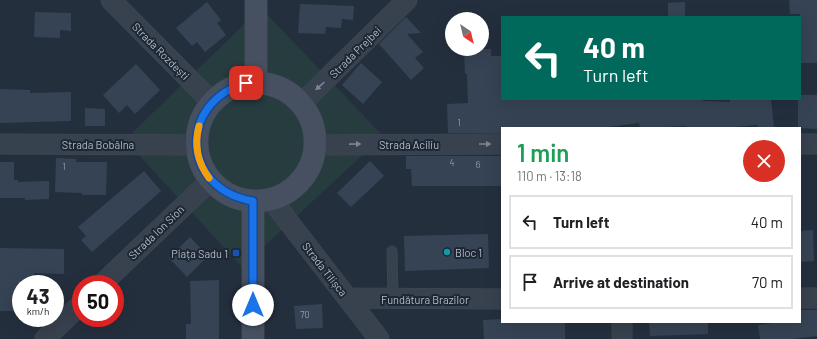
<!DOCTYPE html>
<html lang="en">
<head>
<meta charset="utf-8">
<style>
	body { margin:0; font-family:Barlow,sans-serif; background:#f2f2f2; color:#202124; height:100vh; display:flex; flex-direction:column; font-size:15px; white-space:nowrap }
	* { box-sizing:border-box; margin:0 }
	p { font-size:13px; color:#757577 }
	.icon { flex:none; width:22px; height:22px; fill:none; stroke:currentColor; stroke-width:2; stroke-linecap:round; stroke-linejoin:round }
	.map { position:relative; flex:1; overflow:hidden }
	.side { position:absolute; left:501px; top:127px; width:300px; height:196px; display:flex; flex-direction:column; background:#fff; border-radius:0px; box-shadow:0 4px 16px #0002 }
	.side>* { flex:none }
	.guide { position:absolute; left:501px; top:16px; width:300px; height:84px; border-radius:0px; box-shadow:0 4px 16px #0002; background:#00695c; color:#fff; overflow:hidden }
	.needle { width:26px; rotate:145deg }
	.tools { position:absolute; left:445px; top:12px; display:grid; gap:8px }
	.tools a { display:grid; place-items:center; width:44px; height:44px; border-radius:50%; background:#fff; box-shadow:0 4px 16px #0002; font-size:20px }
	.speed { position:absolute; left:12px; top:275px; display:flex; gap:8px; font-size:20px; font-weight:700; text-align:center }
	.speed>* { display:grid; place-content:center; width:52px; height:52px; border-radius:50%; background:#fff; box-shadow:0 4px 16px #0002; line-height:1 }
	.speed small { font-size:10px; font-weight:400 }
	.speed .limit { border:6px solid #d22; background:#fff; color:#111 }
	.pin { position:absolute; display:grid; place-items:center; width:34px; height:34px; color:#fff; margin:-17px; border-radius:8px; box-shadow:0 2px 6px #0006 }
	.me { position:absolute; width:44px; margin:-22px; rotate:0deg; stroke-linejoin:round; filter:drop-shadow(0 0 3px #0008) }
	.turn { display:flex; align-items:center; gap:14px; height:84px; padding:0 16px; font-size:18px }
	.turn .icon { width:52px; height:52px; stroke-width:2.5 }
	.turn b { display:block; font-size:28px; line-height:34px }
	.round { display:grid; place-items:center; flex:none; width:42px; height:42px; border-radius:21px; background:#f2f2f2 }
	.headline { display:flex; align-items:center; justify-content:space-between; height:68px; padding:0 16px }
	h1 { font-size:24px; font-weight:600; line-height:30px; color:#1e9e55 }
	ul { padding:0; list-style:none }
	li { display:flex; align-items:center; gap:12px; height:54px; margin:0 8px 6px; padding:0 8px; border:2px solid #e0e0e0; border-radius:0px }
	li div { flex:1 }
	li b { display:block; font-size:15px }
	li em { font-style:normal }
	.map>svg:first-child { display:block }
	.green { fill:#263c3f }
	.building { fill:#364354 }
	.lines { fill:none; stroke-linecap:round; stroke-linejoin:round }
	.lane-casing { stroke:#414a57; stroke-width:11 }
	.street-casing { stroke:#414a57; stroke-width:21 }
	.secondary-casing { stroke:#414a57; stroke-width:23 }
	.lane { stroke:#38414e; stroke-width:10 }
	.street { stroke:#38414e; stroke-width:20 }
	.secondary { stroke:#465061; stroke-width:22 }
	.oneway { fill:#7c8592 }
	.route-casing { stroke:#114b97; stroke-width:10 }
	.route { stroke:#1a73e8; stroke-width:7 }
	.slow { stroke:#f59e0b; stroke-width:7 }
	.culture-dot { fill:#0f9aa8; stroke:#1d2633; stroke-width:1.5 }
	.transit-dot { fill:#1a4fb4; stroke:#1d2633; stroke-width:1.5 }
	.labels { text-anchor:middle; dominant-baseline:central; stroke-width:4; stroke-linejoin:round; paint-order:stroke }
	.number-label { font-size:9px; fill:#929caa }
	.street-label { font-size:11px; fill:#b4bcc9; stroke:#1d2633 }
	.poi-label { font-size:11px; fill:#b4bcc9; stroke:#1d2633; text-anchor:start }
</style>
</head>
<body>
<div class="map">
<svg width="817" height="339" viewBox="0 0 817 339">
	<rect width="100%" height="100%" fill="#242f3e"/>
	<!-- green -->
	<path class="green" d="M261 8 383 136 242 267 125 140Z"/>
	<!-- building -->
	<path class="building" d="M789 0H817V63H800V14H790Z
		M207 2 221 20 217 23 226 35 205 52 197 42 192 46 176 28Z
		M685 2V17H668V3Z
		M300 4 354 6 353 20 342 19 341 28 326 27 325 34 298 33Z
		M35 12 71 13V31L60 30V38L34 37Z
		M406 17 421 33 407 34 423 52 415 58 424 68 411 80 379 44Z
		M464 49H491V56H502V99H703V101L730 102V99H771L774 127 758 128 757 125 725 128H686V126L640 128 639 123 600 128H502V133H448L447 104 468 103 467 74H465Z
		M361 63 382 82 363 104 342 85Z
		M136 64 160 90 135 114 127 105 119 113 103 95Z
		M0 89 30 90V93L71 92V121L0 123Z
		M800 95H817V129L798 128V99H800Z
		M85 108 105 109V126H85Z
		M406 156H502V186H412L411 169H406Z
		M56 158 76 159V162H107L106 195H82V193L55 192Z
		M370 161 384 176 351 207 337 193Z
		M0 162H14V180H18V182L49 181V199L25 200V198H0Z
		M144 171 161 191 92 252 81 240 86 236 78 227Z
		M813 230 814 261 800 262V231Z
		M488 234 489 268 405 271 404 236Z
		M190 237 208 256 187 277 169 258Z
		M0 248 64 249V274L34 273V284H21V311H0Z
		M219 280V339H186V324H191L190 281Z
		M322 304 323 328 296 329 294 306Z
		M800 310H817V336L792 339H760L758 325 779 322H800Z
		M502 319V322H565V339H484L483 320Z
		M649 322H708V334L650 336Z"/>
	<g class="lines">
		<defs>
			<path id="lane" d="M392 251 393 298"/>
			<path id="street" d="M111 0 212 102
				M302 103 407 0
				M0 144 197 145
				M800 144H817
				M316 145 502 144
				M271 199 379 339
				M102 284 211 180
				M348 298 502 299
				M800 298H817
				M622 322V339
				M45 339 81 304"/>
			<path id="secondary" d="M256 0V82
				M197 142a59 59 0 1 1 118 0a59 59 0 1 1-118 0Z
				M253 201V339"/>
		</defs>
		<!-- lane casing -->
		<use href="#lane" class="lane-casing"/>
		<!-- street casing -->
		<use href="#street" class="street-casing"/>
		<!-- secondary casing -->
		<use href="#secondary" class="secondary-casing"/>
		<!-- lane -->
		<use href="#lane" class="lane"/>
		<!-- street -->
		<use href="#street" class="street"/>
		<!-- secondary -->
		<use href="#secondary" class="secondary"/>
	</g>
	<!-- one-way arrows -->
	<defs><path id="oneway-solid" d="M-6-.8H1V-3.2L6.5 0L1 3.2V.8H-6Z"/></defs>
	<g class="oneway">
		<use href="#oneway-solid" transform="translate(320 86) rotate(138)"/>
		<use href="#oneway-solid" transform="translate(355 144) rotate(-1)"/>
		<use href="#oneway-solid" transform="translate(485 144)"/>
	</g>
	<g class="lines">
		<defs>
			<path id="route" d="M246 83C177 103 181 189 253 201V305"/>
		</defs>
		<!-- route casing -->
		<use href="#route" class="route-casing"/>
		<!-- route -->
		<use href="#route" class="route"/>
		<!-- slow -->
		<path class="slow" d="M199 126C194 145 198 163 209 178"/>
	</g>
	<!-- markers -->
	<circle class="culture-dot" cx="447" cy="252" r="4"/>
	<rect class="transit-dot" x="232" y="249" width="8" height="8" rx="2"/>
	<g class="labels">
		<!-- number labels -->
		<g class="number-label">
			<text x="459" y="122">1</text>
			<text x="452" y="162">4</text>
			<text x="478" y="164">6</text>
			<text x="64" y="166">1</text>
			<text x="305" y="314">70</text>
		</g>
		<!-- street labels -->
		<g class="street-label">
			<text transform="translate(161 51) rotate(45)">Strada Rozdești</text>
			<text transform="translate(355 52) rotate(-45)">Strada Prejbei</text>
			<text x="98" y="144">Strada Bobâlna</text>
			<text x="409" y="144">Strada Aciliu</text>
			<text transform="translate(156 232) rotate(-44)">Strada Ion Sion</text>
			<text transform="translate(325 269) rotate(52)">Strada Tilișca</text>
			<text x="425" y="299">Fundătura Brazilor</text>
		</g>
		<!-- poi labels -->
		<g class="poi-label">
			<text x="455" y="252">Bloc 1</text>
			<text x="228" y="253" text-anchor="end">Piața Sadu 1</text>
		</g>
	</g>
</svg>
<div class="tools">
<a><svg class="needle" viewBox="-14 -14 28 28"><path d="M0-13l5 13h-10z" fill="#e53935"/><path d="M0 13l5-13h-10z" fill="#757577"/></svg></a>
</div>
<div class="speed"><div>43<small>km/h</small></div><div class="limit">50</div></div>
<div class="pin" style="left:246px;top:83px;background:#d93025"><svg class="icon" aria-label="arrive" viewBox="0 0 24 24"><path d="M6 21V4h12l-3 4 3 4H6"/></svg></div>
<svg class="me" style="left:253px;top:305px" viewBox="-20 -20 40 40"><circle r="19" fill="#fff"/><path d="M0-13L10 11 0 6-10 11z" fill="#1a73e8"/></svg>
<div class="guide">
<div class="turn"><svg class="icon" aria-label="left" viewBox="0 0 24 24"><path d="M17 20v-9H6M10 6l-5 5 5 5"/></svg><div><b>40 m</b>Turn left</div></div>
</div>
<section class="side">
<div class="headline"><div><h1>1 min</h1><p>110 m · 13:18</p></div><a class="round" style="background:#d93025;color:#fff"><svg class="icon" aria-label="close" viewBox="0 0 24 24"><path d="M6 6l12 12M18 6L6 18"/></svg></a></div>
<ul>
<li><svg class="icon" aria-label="left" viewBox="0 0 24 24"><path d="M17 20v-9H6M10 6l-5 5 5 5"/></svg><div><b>Turn left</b></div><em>40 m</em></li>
<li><svg class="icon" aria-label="arrive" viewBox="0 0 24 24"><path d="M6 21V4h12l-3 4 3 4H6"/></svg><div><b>Arrive at destination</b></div><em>70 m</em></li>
</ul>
</section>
</div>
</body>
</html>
